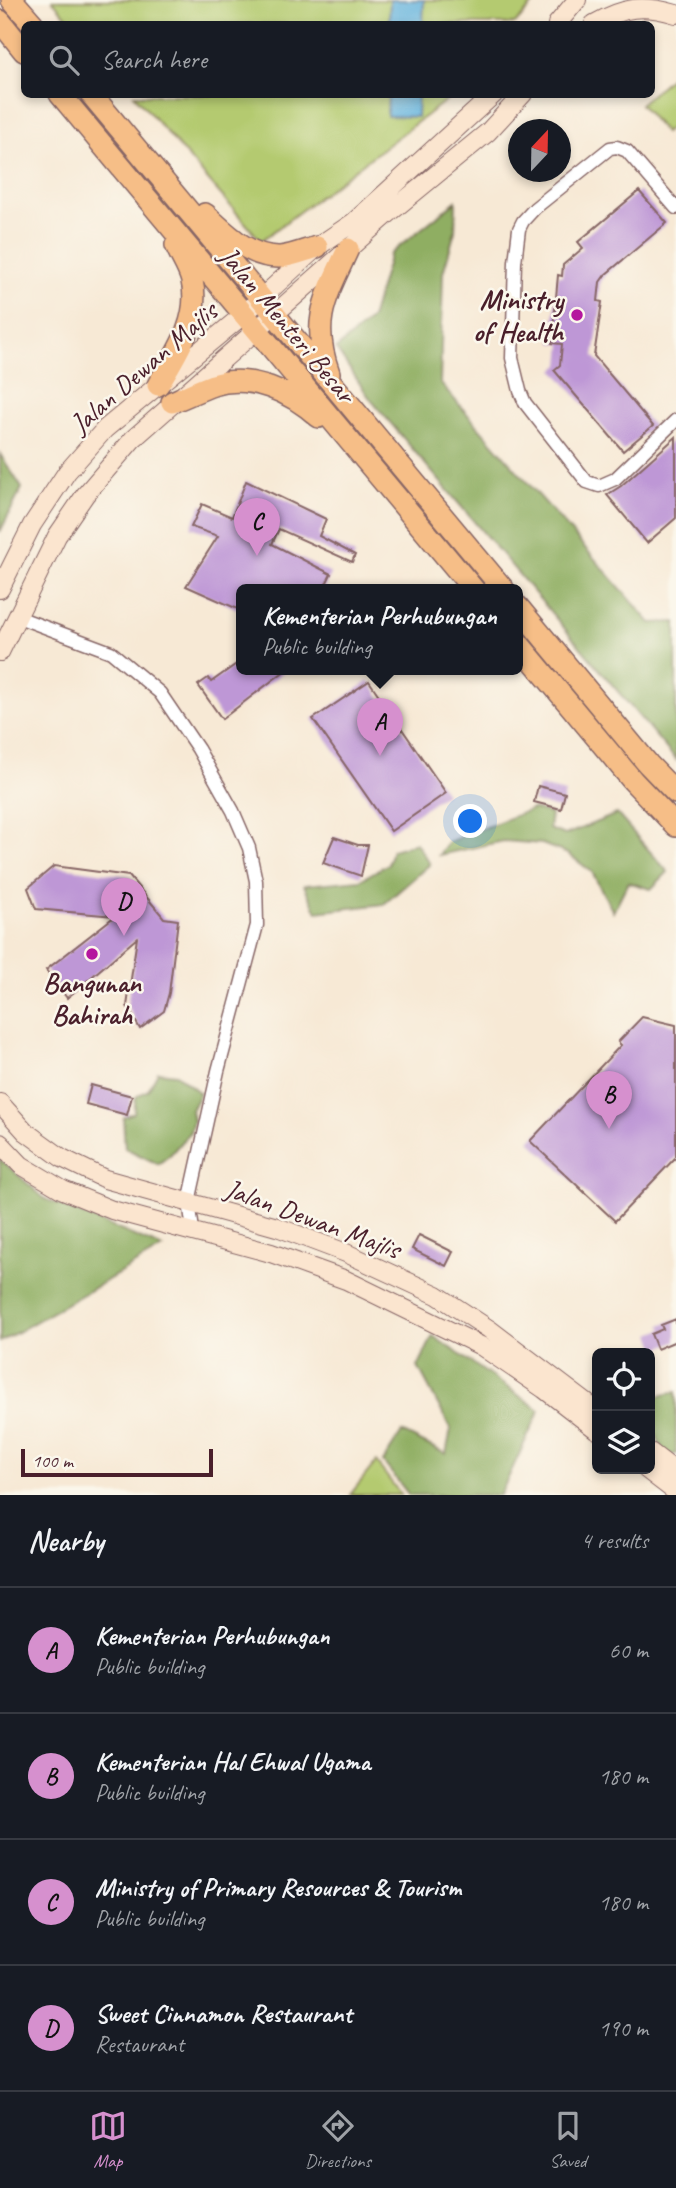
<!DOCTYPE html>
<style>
body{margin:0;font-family:Caveat,sans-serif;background:#20242c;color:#f1f3f6}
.controls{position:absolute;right:21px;bottom:21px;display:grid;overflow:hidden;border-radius:10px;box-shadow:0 4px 10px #0003}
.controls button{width:63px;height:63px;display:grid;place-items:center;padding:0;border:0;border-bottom:2px solid #363941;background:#171b24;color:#f1f3f6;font:35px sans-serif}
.compass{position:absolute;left:508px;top:119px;width:63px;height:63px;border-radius:50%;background:#171b24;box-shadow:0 4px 10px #0003;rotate:22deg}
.scale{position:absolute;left:21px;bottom:18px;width:192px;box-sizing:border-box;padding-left:7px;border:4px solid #4a1f2b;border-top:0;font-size:19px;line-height:24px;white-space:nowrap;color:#4a1f2b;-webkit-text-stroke:5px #fbf7ec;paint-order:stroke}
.you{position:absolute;left:471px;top:822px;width:24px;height:24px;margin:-18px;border:5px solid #fff;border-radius:50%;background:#1a73e8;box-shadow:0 0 0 10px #1a73e833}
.badge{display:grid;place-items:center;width:46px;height:46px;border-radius:50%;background:#d690ce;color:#111;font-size:23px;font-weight:700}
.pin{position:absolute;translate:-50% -58px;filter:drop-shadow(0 2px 4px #0008)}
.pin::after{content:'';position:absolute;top:37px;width:24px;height:21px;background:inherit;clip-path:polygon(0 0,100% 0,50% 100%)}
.popup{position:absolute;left:236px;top:584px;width:287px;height:91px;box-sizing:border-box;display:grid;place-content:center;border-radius:10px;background:#171b24;filter:drop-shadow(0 2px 5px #0005);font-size:23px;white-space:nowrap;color:#9ea1a6}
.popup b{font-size:26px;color:#f1f3f6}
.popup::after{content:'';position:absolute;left:50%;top:100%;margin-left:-14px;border:14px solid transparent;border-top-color:#171b24}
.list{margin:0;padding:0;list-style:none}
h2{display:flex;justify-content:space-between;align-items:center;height:91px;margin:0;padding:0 28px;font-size:30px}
h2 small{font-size:23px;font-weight:400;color:#9ea1a6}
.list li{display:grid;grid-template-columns:46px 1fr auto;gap:21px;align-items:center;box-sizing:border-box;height:126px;padding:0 28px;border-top:2px solid #363941}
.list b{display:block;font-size:26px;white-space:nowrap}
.list p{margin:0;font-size:23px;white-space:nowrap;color:#9ea1a6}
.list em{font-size:23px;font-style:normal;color:#9ea1a6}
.icon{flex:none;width:38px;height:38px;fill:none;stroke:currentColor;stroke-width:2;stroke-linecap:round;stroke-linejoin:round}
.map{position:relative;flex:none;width:676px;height:1495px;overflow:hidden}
.search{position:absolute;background:#171b24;box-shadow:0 4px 10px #0003;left:21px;right:21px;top:21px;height:77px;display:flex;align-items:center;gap:18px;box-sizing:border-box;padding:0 24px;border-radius:10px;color:#9ea1a6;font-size:26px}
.sheet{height:595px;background:#171b24}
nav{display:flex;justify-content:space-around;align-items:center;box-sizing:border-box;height:98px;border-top:2px solid #363941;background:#171b24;font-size:19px;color:#9ea1a6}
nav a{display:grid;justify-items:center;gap:4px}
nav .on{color:#d690ce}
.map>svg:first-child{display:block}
.green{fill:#b4ca6f;stroke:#7f744d;stroke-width:2}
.forest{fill:#8fae62;stroke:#6c6646;stroke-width:2}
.water{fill:#62b2dd;stroke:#566884;stroke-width:2}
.building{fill:#be97d6}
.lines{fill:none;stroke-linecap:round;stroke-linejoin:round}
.street-casing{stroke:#876666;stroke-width:15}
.secondary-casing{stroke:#876666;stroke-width:20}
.primary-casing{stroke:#876666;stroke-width:24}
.street{stroke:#fff;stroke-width:12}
.secondary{stroke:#fbe5cf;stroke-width:18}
.primary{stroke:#f6be87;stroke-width:21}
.poi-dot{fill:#b5179e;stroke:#fbf7ec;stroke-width:2.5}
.labels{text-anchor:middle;stroke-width:5;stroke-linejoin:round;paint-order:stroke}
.poi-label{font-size:28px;font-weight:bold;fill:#4a1f2b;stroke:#fbf7ec;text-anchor:end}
.street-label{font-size:28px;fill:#4a1f2b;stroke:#fbf7ec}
</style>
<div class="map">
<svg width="676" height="1495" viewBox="0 0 676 1495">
<rect width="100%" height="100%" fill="#fbf7ec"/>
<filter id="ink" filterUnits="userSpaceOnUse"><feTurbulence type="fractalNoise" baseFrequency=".0143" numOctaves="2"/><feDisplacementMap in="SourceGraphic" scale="14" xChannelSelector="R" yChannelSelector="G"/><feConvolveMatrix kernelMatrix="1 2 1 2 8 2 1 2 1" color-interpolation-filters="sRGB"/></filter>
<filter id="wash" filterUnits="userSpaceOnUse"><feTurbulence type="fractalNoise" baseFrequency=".00686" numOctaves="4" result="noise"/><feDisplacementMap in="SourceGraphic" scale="28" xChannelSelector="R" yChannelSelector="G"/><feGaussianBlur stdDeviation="1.57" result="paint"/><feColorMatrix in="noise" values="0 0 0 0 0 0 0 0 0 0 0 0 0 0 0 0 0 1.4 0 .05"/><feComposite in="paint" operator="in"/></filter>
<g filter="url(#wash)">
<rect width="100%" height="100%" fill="#f7e9d5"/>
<path class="green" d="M52,0H537L515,24H73Z
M676,73V124L665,133L640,104Z
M134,95H453L261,241Z
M376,1462L401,1495H350Z"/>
<path class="forest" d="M456,201L455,231L443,273L440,383L651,623L676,622V760L371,400L336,349L371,319L390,254Z
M0,454L22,488L0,532Z
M532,809L551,814L549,829L565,835L617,814L668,872L651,889L628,882L613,912L592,872L568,854L542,844L504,841L439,855L448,842Z
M416,843L430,864L384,904L317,912L304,885L360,880L388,864L392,850Z
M158,1072L176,1074L200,1093L191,1110L193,1121L190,1132L170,1155L158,1164L125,1148L123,1117L134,1113L136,1097L148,1090Z
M0,1159L45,1199L163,1248L0,1342Z
M433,1336L540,1410L500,1495H409L383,1462L402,1432L446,1454L451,1429L418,1367Z
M676,1392V1454L665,1456L657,1437L650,1431V1398Z"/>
<path class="water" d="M390,0H424L423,24H389Z
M388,95H418L417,117L387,116Z"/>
<g id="blocks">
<path class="building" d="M639,191L667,223L605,275L600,282L598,301L602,302L594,356L653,426L623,451L554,370L560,365L562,344L552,343L558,275L562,276L563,265L583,248L578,242Z
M676,437V518L647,543L607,495L621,486Z
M246,481L326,519L319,536L355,555L352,562L279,529L272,544L331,574L323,590H242V611L186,586L218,536L191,527L202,504L232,517Z
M242,660V670H286L222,719L198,685L208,678L211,682Z
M369,681L446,793L391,831L313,719Z
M538,786L565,793L561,809L534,802Z
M334,837L358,845H368L361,876L323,863Z
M54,866L129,876L164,918L178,920L169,993L164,1011L140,1029L127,1006L137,938L67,998L46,970L115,916L36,909L28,888Z
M642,1017L676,1025V1157L615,1221L530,1141L621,1045L618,1042Z
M91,1085L132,1096L127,1115L86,1104Z
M419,1235L453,1252L446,1266L412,1249Z
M676,1319V1341L657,1349L651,1334L663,1329L661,1325Z"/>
</g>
</g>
<g filter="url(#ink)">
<use href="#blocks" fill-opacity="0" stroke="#876666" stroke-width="2"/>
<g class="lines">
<g class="street-casing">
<path id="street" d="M676,208L627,151L617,147L610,148L535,208L523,221L519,229L515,262L512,358L520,391L525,403L587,482L599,486L615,479L676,420
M18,617L111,652L160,693L198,749L233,811L249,848L256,881L257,925L218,1071L189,1202L193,1230"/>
</g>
<g class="secondary-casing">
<path id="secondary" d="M557,24L577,0
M594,24C624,7 642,4 676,14
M0,589L32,525L67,472L105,429L243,315L317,247L354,222L494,94
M0,652L57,536L85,495L133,439L388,214L488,132L523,94
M0,1103L26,1132L62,1158L105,1179L277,1227L346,1253L437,1295L489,1329L597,1411
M0,1143L21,1165L63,1190L112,1210L271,1253L346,1280L481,1346L544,1389L597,1430
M650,1452L676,1472
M646,1469L676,1492"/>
</g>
<g class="primary-casing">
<path id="primary" d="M12,0L33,24
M0,21L24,51
M60,94L474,590
M91,94L504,590
M205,214C226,233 249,258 280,257C292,256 306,250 317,247
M329,373C310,321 326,297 348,249
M158,385C176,354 201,319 192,281C189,268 180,256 176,245
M172,402C185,397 199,390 213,385C251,373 291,392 319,417
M518,607L648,764L676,793
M518,643L633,781L676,826"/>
</g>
<use href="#street" class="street"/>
<use href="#secondary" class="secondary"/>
<use href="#primary" class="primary"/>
</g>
</g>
<g class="poi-dot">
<circle cx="577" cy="315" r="7"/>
<circle cx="92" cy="954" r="7"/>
</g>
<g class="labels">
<g class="poi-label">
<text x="563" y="309">Ministry<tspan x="563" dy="32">of Health</tspan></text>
<text x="92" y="992" text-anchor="middle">Bangunan<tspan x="92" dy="32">Bahirah</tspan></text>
</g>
<g class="street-label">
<text transform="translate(288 324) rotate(50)" y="10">Jalan Menteri Besar</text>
<text transform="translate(143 367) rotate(-41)" y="10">Jalan Dewan Majlis</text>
<text transform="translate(313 1218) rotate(20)" y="10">Jalan Dewan Majlis</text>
</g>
</g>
</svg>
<div class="controls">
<button><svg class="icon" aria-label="locate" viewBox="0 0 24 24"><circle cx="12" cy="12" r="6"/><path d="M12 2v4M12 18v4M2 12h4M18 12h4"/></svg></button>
<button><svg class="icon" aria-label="layers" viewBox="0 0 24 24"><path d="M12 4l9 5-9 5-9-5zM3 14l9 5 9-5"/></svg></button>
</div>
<svg class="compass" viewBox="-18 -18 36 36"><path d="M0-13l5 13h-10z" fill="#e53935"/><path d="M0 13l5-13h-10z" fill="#9ea1a6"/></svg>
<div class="scale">100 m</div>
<div class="you"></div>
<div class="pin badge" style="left:380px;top:756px">A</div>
<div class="popup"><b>Kementerian Perhubungan</b>Public building</div>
<div class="pin badge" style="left:609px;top:1129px">B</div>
<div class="pin badge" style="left:257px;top:556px">C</div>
<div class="pin badge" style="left:124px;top:936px">D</div>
<div class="search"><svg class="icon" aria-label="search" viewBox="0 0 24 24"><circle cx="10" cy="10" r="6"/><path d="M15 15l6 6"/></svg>Search here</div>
</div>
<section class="sheet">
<h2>Nearby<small>4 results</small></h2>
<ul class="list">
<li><span class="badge">A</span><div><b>Kementerian Perhubungan</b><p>Public building</p></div><em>60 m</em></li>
<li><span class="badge">B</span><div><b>Kementerian Hal Ehwal Ugama</b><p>Public building</p></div><em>180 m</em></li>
<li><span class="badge">C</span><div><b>Ministry of Primary Resources &amp; Tourism</b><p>Public building</p></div><em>180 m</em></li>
<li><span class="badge">D</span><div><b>Sweet Cinnamon Restaurant</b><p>Restaurant</p></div><em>190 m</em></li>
</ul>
</section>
<nav>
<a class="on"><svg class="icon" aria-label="map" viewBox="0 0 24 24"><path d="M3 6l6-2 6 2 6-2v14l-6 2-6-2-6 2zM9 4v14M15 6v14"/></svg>Map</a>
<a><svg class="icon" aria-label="directions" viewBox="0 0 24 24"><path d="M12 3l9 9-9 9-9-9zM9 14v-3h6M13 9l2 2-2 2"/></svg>Directions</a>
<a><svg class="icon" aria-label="saved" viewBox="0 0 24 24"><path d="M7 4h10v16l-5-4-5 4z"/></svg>Saved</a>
</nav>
